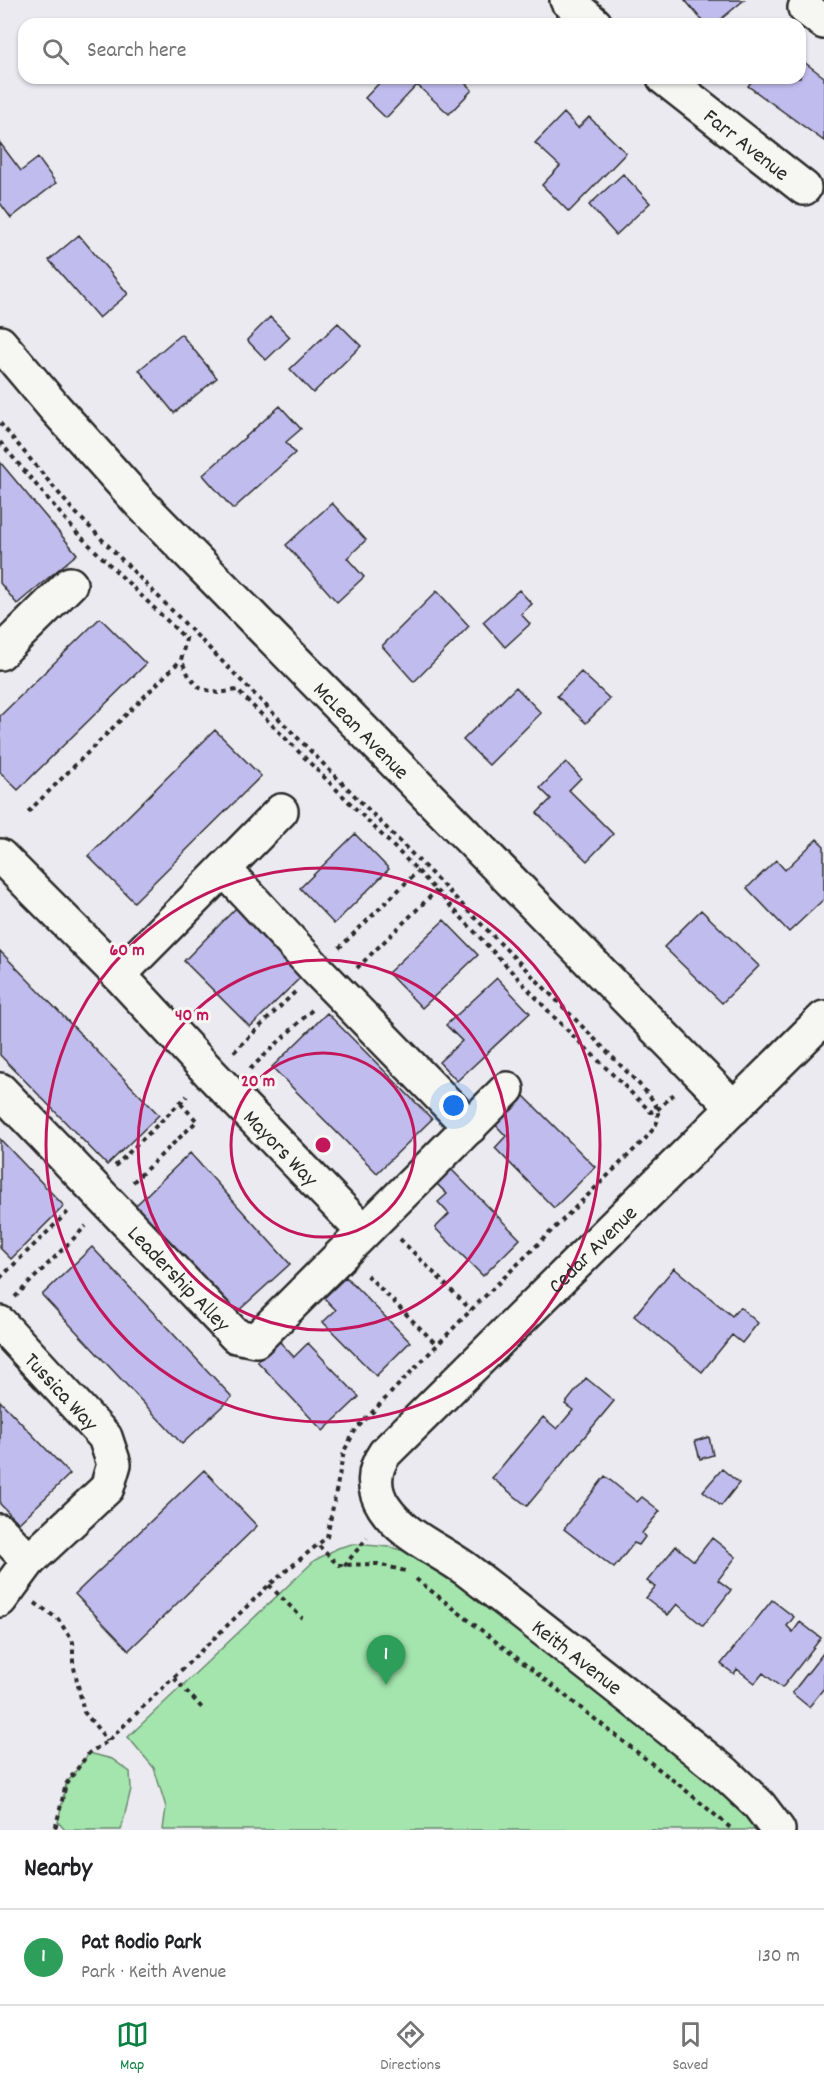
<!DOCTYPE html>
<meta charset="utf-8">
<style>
body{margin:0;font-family:Dekko,sans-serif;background:#f6f6f6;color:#202124}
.you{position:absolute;left:454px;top:1106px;width:21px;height:21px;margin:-15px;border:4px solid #fff;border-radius:50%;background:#1a73e8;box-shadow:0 0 0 9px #1a73e833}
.badge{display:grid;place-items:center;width:39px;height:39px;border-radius:50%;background:#0b8043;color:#fff;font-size:20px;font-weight:700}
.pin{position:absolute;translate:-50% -50px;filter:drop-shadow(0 2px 3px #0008)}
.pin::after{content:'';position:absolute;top:32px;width:21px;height:18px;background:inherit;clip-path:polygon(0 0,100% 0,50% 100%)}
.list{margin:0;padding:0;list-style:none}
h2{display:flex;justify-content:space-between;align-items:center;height:78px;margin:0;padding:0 24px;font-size:26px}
h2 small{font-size:20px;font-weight:400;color:#757577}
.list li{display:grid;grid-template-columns:39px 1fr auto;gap:18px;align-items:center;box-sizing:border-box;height:96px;padding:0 24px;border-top:2px solid #e0e0e0}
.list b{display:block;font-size:22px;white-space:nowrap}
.list p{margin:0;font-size:20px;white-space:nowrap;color:#757577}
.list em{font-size:20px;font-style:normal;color:#757577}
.icon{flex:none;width:33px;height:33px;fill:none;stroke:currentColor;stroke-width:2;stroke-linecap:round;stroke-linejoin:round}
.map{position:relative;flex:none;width:824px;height:1830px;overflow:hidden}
.search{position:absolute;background:#fff;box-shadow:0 2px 4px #0004;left:18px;right:18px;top:18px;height:66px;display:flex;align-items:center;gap:15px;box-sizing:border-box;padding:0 21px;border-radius:18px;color:#757577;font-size:22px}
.sheet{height:174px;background:#fff}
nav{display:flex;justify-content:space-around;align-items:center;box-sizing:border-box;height:84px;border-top:2px solid #e0e0e0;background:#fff;font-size:16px;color:#757577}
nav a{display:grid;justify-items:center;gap:3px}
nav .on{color:#0b8043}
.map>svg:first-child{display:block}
.green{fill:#a4e5ae;stroke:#68886c;stroke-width:1.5}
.building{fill:#c1bcee;stroke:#2b2b2b;stroke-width:1.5}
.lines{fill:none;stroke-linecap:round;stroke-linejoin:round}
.minor-casing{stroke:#2b2b2b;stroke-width:38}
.path{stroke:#2b2b2b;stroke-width:4;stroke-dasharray:4.5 4.5;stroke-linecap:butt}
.minor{stroke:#f6f6f2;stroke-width:33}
.ring{fill:none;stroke:#c2185b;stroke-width:3}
.labels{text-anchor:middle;stroke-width:6;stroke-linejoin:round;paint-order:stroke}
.street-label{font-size:22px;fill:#2b2b2b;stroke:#f6f6f2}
.centre{fill:#c2185b;stroke:#f6f6f2;stroke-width:3}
.ring-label{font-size:18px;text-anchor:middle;font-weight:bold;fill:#c2185b;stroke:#f6f6f2;stroke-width:6;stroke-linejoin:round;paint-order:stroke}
</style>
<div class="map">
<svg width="824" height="1830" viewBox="0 0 824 1830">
<rect width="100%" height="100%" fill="#ebeaf1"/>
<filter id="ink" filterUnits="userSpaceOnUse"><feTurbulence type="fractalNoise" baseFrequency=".0167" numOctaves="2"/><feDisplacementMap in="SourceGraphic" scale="12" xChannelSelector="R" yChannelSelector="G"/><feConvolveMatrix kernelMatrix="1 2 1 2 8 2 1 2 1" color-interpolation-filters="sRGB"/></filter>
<g filter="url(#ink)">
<path class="green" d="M352,1544L390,1547L426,1557L527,1634L720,1790L748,1817L756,1830H163L166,1807L154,1768L128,1737L315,1560L338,1548Z
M89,1753L112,1759L130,1772L131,1789L121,1830H65L58,1822L66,1784Z"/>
<path class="building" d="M685,0H744L715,24H705Z
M800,59L824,77V141L748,86L754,78H800Z
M384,78H460L472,90L449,114L417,85L386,118L365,98Z
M564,113L578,128L589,117L626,153L569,212L542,185L560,166L535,143Z
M0,143L21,171L38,158L56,183L11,218L0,203Z
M623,174L650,203L616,235L589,205Z
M79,235L128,294L99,318L49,260Z
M270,317L290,337L266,360L247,340Z
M338,323L361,346L313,393L290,369Z
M181,334L217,378L174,413L139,370Z
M280,406L301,429L286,442L295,453L233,509L203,475Z
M0,462L77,554L17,604L0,583Z
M332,503L366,540L347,558L364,577L337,602L286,545Z
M519,590L532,604L521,614L530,624L505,647L483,622Z
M437,591L469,626L414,682L382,646Z
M100,618L146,664L18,790L0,772V716Z
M581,672L610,699L586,723L557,696Z
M516,687L541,713L489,765L463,740Z
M215,730L261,776L134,902L88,856Z
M566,762L581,778L569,790L613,834L587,861L537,813L551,799L540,788Z
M355,834L389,869L334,924L300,888Z
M817,839L824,846V899L789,932L747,888L776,860L785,870Z
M237,907L304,974L250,1027L184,961Z
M701,910L759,966L722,1003L664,947Z
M444,920L478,955L422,1008L388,973Z
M0,951L159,1115L107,1165L0,1055Z
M497,978L530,1013L457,1081L439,1062L462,1041L446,1025Z
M327,1013L432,1119L377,1173L272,1067Z
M519,1091L595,1167L554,1208L495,1148L506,1136L491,1120Z
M0,1139L64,1206L11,1259L0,1248Z
M190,1153L290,1264L236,1313L134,1207Z
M450,1168L520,1239L483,1276L435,1228L449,1214L438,1202L447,1194L435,1182Z
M92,1247L232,1397L182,1444L42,1295Z
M674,1268L732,1316L740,1307L758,1323L742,1343L732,1335L702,1372L634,1316Z
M346,1277L410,1342L376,1376L323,1322L336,1310L324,1298Z
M278,1340L294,1357L308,1343L359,1397L323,1431L257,1361Z
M586,1378L614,1401L527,1506L492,1478L543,1417L557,1429L573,1410L565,1404Z
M0,1401L70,1474L19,1523L0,1504Z
M709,1437L713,1455L700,1459L695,1441Z
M722,1469L739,1483L721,1506L703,1491Z
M204,1470L257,1526L129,1650L75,1594Z
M605,1476L637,1502L642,1497L660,1511L642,1533L645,1537L639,1545L634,1543L614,1568L564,1529Z
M712,1538L736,1557L718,1580L731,1590L703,1626L677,1604L668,1615L646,1598L655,1587L647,1581L676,1546L694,1561Z
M772,1600L794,1617L787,1626L793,1632L800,1622L821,1638L782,1688L763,1673L755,1683L737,1669L734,1674L721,1664Z
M824,1652V1688L809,1707L792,1693Z"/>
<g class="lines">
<g class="minor-casing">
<g id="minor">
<path d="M567,0L595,24"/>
<path d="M805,8L824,22"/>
<path id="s1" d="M664,78L804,188"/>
<path id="s2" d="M0,343L54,407L141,504L734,1108"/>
<path d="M0,653L70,584"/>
<path id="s3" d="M0,856L119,975L211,1074L363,1231"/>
<path d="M224,869L281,811"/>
<path d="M119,975L224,869L317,970L470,1127"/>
<path id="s4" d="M0,1090L236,1336L256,1340L507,1089"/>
<path id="s5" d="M0,1323L105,1437L114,1464L107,1488L29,1561L0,1600"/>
<path d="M0,1531L29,1561"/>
<path id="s6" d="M778,1830L759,1805L725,1773C640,1705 554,1637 467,1570C440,1550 403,1536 384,1507C372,1489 373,1470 385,1453L824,1018"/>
</g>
</g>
<path class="path" d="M0,423L72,509L639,1084C648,1095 662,1106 657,1122C655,1128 649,1134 646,1138L471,1310L356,1429L344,1451L327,1537L269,1585L108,1741L89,1753L66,1784L55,1830
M0,442L76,532L186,639L181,660L189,676L200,688L218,693L237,690L418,871L554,1017L651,1112L657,1110L675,1093
M28,812L181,660
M339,948L418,871
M357,968L436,891
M234,1052L295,992
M250,1069L312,1010
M115,1166L187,1096
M133,1182L197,1121L180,1103
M400,1239L471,1310
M367,1275L437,1345
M0,1278L71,1209
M15,1297L86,1226
M319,1546L338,1565L378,1564L405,1571
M344,1566L367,1538
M416,1579L683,1788L733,1830
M269,1585L302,1618
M35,1603L58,1619L73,1642V1663L84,1712L108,1741
M174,1678L204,1710"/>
<use href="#minor" class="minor"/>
</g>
</g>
<g class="ring">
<circle cx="323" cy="1145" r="92"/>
<circle cx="323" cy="1145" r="185"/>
<circle cx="323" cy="1145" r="277"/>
</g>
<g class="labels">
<g class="street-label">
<text dy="8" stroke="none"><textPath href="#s1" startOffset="106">Farr Avenue</textPath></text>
<text dy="8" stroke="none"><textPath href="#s2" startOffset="530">McLean Avenue</textPath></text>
<text dy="8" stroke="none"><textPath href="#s3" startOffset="405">Mayors Way</textPath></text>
<text dy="8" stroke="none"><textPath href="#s6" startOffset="860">Cedar Avenue</textPath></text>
<text dy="8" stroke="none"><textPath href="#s4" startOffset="260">Leadership Alley</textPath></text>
<text dy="8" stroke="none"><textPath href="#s5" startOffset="92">Tussica Way</textPath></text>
<text transform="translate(578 1656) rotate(38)" y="8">Keith Avenue</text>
</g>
</g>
<circle cx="323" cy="1145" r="9" class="centre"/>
<g class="ring-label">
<text x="127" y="955">60 m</text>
<text x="192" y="1020">40 m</text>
<text x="258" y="1086">20 m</text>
</g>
</svg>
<div class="you"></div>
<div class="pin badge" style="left:386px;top:1685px;background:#2e9e5b">1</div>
<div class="search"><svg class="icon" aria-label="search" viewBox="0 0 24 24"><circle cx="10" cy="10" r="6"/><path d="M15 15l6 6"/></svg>Search here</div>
</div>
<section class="sheet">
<h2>Nearby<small></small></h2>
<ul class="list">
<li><span class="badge" style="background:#2e9e5b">1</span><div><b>Pat Rodio Park</b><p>Park · Keith Avenue</p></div><em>130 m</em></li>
</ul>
</section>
<nav>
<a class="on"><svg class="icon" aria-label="map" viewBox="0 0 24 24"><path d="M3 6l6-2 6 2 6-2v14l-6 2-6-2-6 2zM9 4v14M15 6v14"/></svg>Map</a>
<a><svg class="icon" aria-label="directions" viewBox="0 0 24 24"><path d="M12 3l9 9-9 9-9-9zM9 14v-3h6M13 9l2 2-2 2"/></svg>Directions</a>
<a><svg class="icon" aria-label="saved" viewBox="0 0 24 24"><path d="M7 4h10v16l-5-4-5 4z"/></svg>Saved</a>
</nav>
